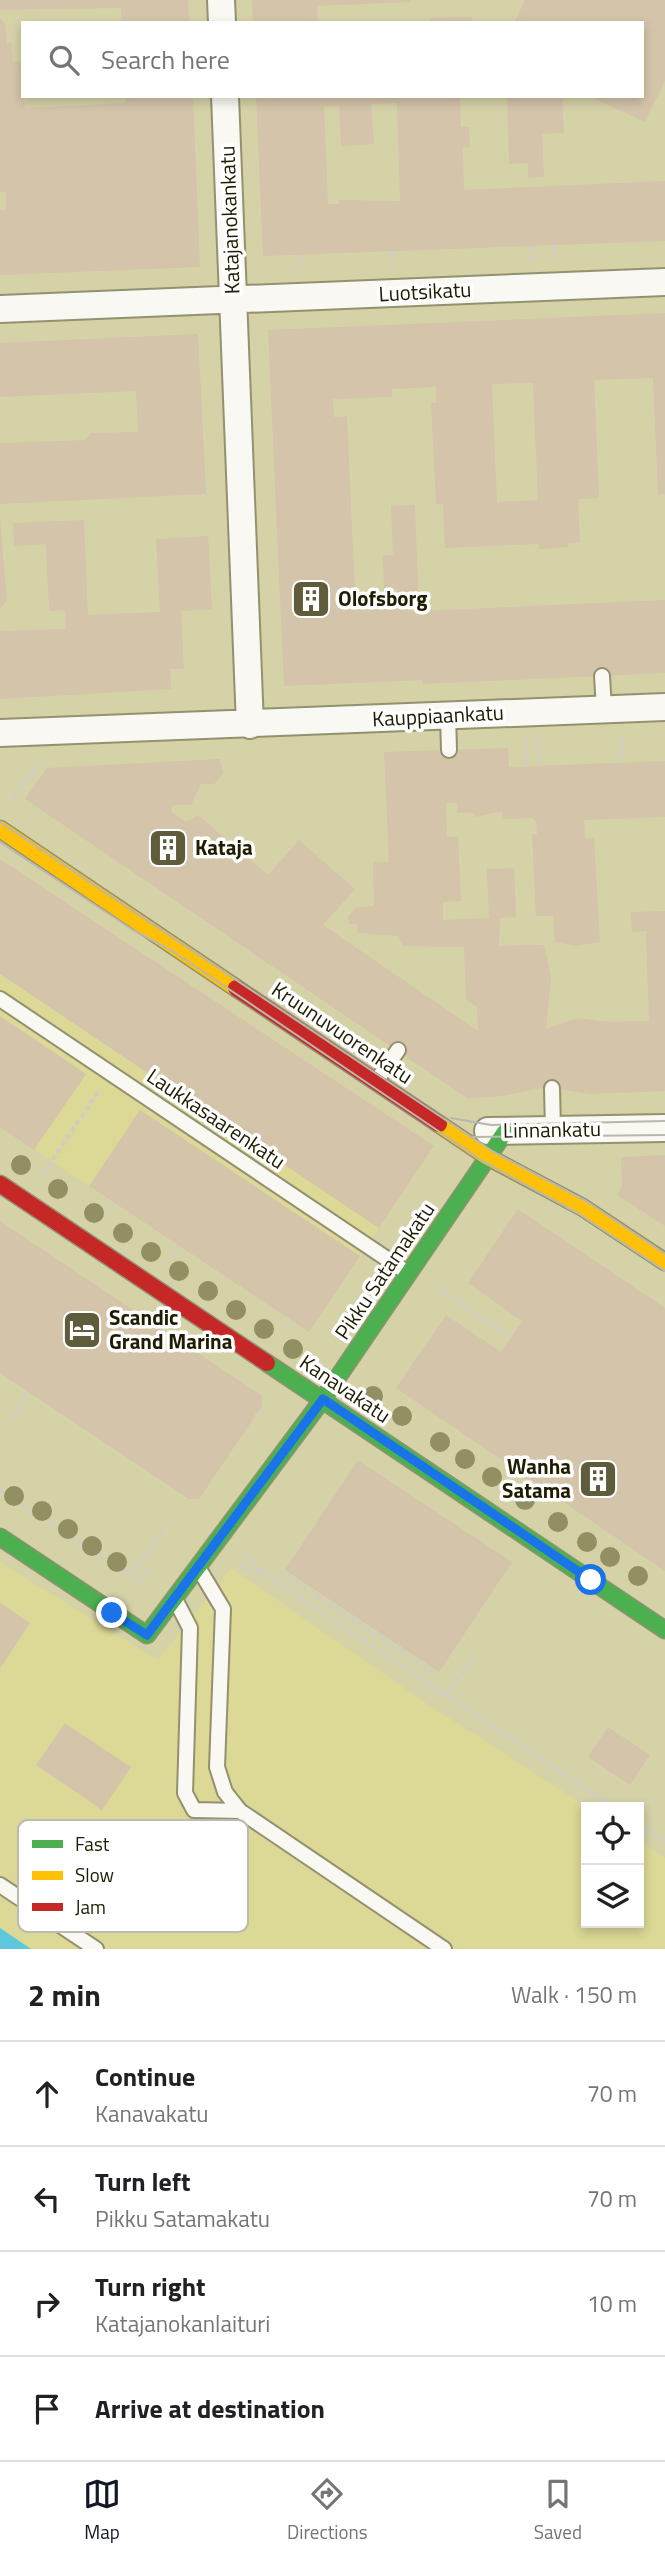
<!DOCTYPE html>
<meta charset="utf-8">
<style>
body{margin:0;font-family:"Titillium Web",sans-serif;background:#f2f2f2;color:#202124}
.controls{position:absolute;right:21px;bottom:21px;display:grid;overflow:hidden;border-radius:0px;box-shadow:0 4px 10px #0003}
.controls button{width:63px;height:63px;display:grid;place-items:center;padding:0;border:0;border-bottom:2px solid #e0e0e0;background:#fff;color:#202124;font:35px sans-serif}
.stop{position:absolute;width:21px;height:21px;margin:-16px;border:5px solid #1a73e8;border-radius:50%;background:#fff}
.stop.end{background:#1a73e8;border-color:#fff;box-shadow:0 2px 7px #0008}
.list{margin:0;padding:0;list-style:none}
h2{display:flex;justify-content:space-between;align-items:center;height:91px;margin:0;padding:0 28px;font-size:30px}
h2 small{font-size:23px;font-weight:400;color:#757577}
.list li{display:grid;grid-template-columns:46px 1fr auto;gap:21px;align-items:center;box-sizing:border-box;height:105px;padding:0 28px;border-top:2px solid #e0e0e0}
.list b{display:block;font-size:26px;white-space:nowrap}
.list p{margin:0;font-size:23px;white-space:nowrap;color:#757577}
.list em{font-size:23px;font-style:normal;color:#757577}
.icon{flex:none;width:38px;height:38px;fill:none;stroke:currentColor;stroke-width:2;stroke-linecap:round;stroke-linejoin:round}
.map{position:relative;flex:none;width:665px;height:1949px;overflow:hidden}
.search{position:absolute;background:#fff;box-shadow:0 4px 10px #0003;left:21px;right:21px;top:21px;height:77px;display:flex;align-items:center;gap:18px;box-sizing:border-box;padding:0 24px;border-radius:0px;color:#757577;font-size:26px}
.sheet{height:511px;background:#fff}
nav{display:flex;justify-content:space-around;align-items:center;box-sizing:border-box;height:98px;border-top:2px solid #e0e0e0;background:#fff;font-size:19px;color:#757577}
nav a{display:grid;justify-items:center;gap:4px}
nav .on{color:#111827}
.map>svg:first-child{display:block}
.built{fill:#dcd895}
.water{fill:#5dc7dc}
.building{fill:#d4c4aa;fill-rule:evenodd}
.lines{fill:none;stroke-linecap:round;stroke-linejoin:round}
.lane-casing{stroke:#93916f;stroke-width:18}
.street-casing{stroke:#93916f;stroke-width:30}
.fast-casing{stroke:#93916f;stroke-width:19}
.slow-casing{stroke:#93916f;stroke-width:19}
.jam-casing{stroke:#93916f;stroke-width:19}
.path{stroke:#cfcec1;stroke-width:4.5;stroke-dasharray:5 3.5;stroke-linecap:butt}
.lane{stroke:#f9f8f2;stroke-width:14}
.street{stroke:#f9f8f2;stroke-width:26}
.fast{stroke:#4caf50;stroke-width:16}
.slow{stroke:#ffc107;stroke-width:16}
.jam{stroke:#c62828;stroke-width:16}
.tram{stroke:#b9b8ad;stroke-width:2}
.tree{fill:#928f62}
.route{stroke:#1a73e8;stroke-width:9}
.labels{text-anchor:middle;stroke-width:7;stroke-linejoin:round;paint-order:stroke}
.street-label{font-size:21px;fill:#1f1c00;stroke:#fff}
.poi-label{font-size:21px;font-weight:bold;fill:#1f1c00;stroke:#fff;text-anchor:start}
.key{fill:#fff;stroke:#bcbbb2;stroke-width:2}
.key-label{font-size:19px;fill:#1f1c00}
</style>
<div class="map">
<svg width="665" height="1949" viewBox="0 0 665 1949">
<rect width="100%" height="100%" fill="#d5d2a8"/>
<path class="built" d="M0,859L434,1146L309,1332L0,1127Z
M0,1562L158,1660L231,1568L426,1703L587,1807L586,1923H639V1841L665,1858V1949H31L0,1928Z"/>
<path class="water" d="M0,1928L31,1949H0Z"/>
<path class="building" d="M0,0H188L189,23H121V8L0,10Z
M252,0H411V2L317,6L318,23H253Z
M525,0H665V81L645,122L589,96H642V23H514Z
M472,17V23H431L430,18Z
M0,18L5,23L7,43H11L13,61H20L25,108L125,103V96H193L200,267L0,275V210H6V192H0Z
M256,96H460L461,127H469L470,147L463,148L464,190L665,181V241L263,256ZM397,103L400,201L339,200V204H328L324,106H339L341,146L374,144L371,104Z
M507,96H562L564,133L542,134L544,177L528,178V163L509,164Z
M665,313V494L658,495L653,378L594,380L599,498L578,499L580,542L568,543V547L539,549L538,544L445,548L443,504H436L431,403H436V387L392,389V397L333,399L334,417L347,416L351,508L355,591H342L343,610L398,608V589H384L383,555H393L391,506L415,505L419,611L665,600V673L423,684L422,680L284,686L268,330ZM533,383L538,500L497,502L492,384Z
M198,334L206,494L0,504V443L85,440L91,433L138,432L136,391L0,397V343Z
M0,520L7,601L0,608Z
M84,520L88,615L160,612L156,539L208,536L212,609L181,611L184,669H170L171,689L0,699V631L66,629L65,610L49,611L46,544L14,546L13,523Z
M508,748L509,767L665,761V817L584,820L585,838H594L600,942L576,946L555,942L553,916H536L532,834H537L536,821L533,818L503,819L502,811L476,817L472,812L457,813V803H446L447,837L458,836L461,901L443,902V920L489,918L487,869L514,868L516,917L500,918L499,946L544,945L551,978L546,1029L577,1018L608,1022L649,1021L646,931L632,932L631,912L665,911V1091L590,1094L546,1087L503,1096L467,1098L25,799L47,768L220,759L223,773L220,778L214,784H201L191,805H173L171,812L186,822L198,815L268,875L299,840L355,889L323,925L478,1031L477,1007L466,1000L464,947L403,946L398,936L358,933L357,924H349L348,917L356,907L374,906L373,862H389L384,752Z
M0,859L434,1146L379,1228L0,974Z
M0,1016L86,1074L34,1150L0,1127Z
M140,1110L360,1256L309,1332L89,1186Z
M665,1155V1226L617,1195L622,1186L621,1157Z
M518,1209L665,1308V1571L396,1388L446,1315L501,1352L511,1337L522,1321L468,1283Z
M0,1221L261,1395L262,1406L199,1499H189L0,1373Z
M358,1460L512,1562L439,1672L285,1570Z
M0,1603L30,1623L0,1669Z
M65,1723L131,1767L102,1810L36,1765Z
M608,1727L650,1755L630,1785L588,1757Z"/>
<g class="lines">
<g class="lane-casing">
<path id="lane" d="M602,676L604,709
M448,716L449,750
M0,999L408,1273
M377,1080L398,1050
M552,1088L553,1131
M199,1569L223,1609L217,1767L225,1792L240,1811L444,1949
M176,1601L190,1628L185,1793L194,1810L240,1811
M0,1885L96,1949"/>
</g>
<g class="street-casing">
<path id="street" d="M221,0L222,23
M225,96L250,725
M0,309L665,282
M0,733L665,707
M488,1131L665,1128"/>
</g>
<g class="fast-casing">
<path id="fast" d="M267,1363L665,1630
M0,1537L147,1635L323,1399L505,1132"/>
</g>
<g class="slow-casing">
<path id="slow" d="M0,829L236,988
M439,1124L488,1157L582,1207L665,1262"/>
</g>
<g class="jam-casing">
<path id="jam" d="M236,988L439,1124
M0,1184L267,1363"/>
</g>
<path class="path" d="M555,245V262
M532,246L533,263
M392,251L393,268
M299,255L300,267
M206,494L212,498
M621,736L622,763
M525,740L527,767
M537,740L539,766
M14,799L40,761
M43,1174L100,1089
M107,1213L115,1203
M173,1256L180,1247
M439,1289L511,1337
M286,1330L292,1321
M256,1413L258,1415
M11,1420L27,1391
M0,1490L124,1572L132,1573L167,1524
M248,1555L265,1574L613,1807
M239,1566L264,1574
M280,1572L432,1672L434,1668
M133,1585L150,1571
M446,1696L474,1655
M639,1824L665,1842"/>
<use href="#lane" class="lane"/>
<use href="#street" class="street"/>
<use href="#fast" class="fast"/>
<use href="#slow" class="slow"/>
<use href="#jam" class="jam"/>
<path class="tram" d="M0,822L492,1151L586,1201L665,1254
M0,842L133,930L174,952L484,1162L579,1214L665,1271
M451,1118L491,1125L665,1121
M472,1137L665,1135"/>
</g>
<g class="tree">
<circle cx="21" cy="1165" r="10"/>
<circle cx="58" cy="1189" r="10"/>
<circle cx="94" cy="1213" r="10"/>
<circle cx="123" cy="1233" r="10"/>
<circle cx="151" cy="1252" r="10"/>
<circle cx="179" cy="1271" r="10"/>
<circle cx="208" cy="1291" r="10"/>
<circle cx="236" cy="1310" r="10"/>
<circle cx="264" cy="1329" r="10"/>
<circle cx="293" cy="1349" r="10"/>
<circle cx="373" cy="1396" r="10"/>
<circle cx="402" cy="1416" r="10"/>
<circle cx="440" cy="1442" r="10"/>
<circle cx="465" cy="1459" r="10"/>
<circle cx="492" cy="1477" r="10"/>
<circle cx="14" cy="1496" r="10"/>
<circle cx="525" cy="1500" r="10"/>
<circle cx="42" cy="1511" r="10"/>
<circle cx="558" cy="1522" r="10"/>
<circle cx="68" cy="1529" r="10"/>
<circle cx="587" cy="1542" r="10"/>
<circle cx="92" cy="1546" r="10"/>
<circle cx="610" cy="1557" r="10"/>
<circle cx="117" cy="1562" r="10"/>
<circle cx="638" cy="1576" r="10"/>
</g>
<g class="lines">
<path class="route" d="M112,1613L147,1635L323,1399L591,1580"/>
</g>
<defs>
<g id="building-square" transform="scale(2.0125)"><rect x="-9" y="-9" width="18" height="18" rx="4" fill="#5f5c3b" stroke="#fff"/><path d="M-4-6H4V6H1V3H-1V6H-4ZM-2.5-4.3h1.7v1.8h-1.7ZM.8-4.3h1.7v1.8H.8ZM-2.5-1h1.7V.8h-1.7ZM.8-1h1.7V.8H.8Z" fill="#fff"/></g>
<g id="hotel-square" transform="scale(2.0125)"><rect x="-9" y="-9" width="18" height="18" rx="4" fill="#5f5c3b" stroke="#fff"/><path d="M-6-4.5h1.5V1H6V5H4.5V3h-9V5H-6ZM-4 0a1.8 1.8 0 1 1 3.6 0ZM.5 0V-2.5h3Q6-2.5 6 0Z" fill="#fff"/></g>
</defs>
<g fill-rule="evenodd">
<use href="#building-square" x="311" y="599"/>
<use href="#building-square" x="168" y="848"/>
<use href="#hotel-square" x="82" y="1330"/>
<use href="#building-square" x="598" y="1479"/>
</g>
<g class="labels">
<g class="street-label">
<text transform="translate(230 220) rotate(-92)" y="7">Katajanokankatu</text>
<text transform="translate(425 292) rotate(-3)" y="7">Luotsikatu</text>
<text transform="translate(438 716) rotate(-3)" y="7">Kauppiaankatu</text>
<text transform="translate(342 1033) rotate(34)" y="7">Kruunuvuorenkatu</text>
<text transform="translate(216 1119) rotate(34)" y="7">Laukkasaarenkatu</text>
<text transform="translate(552 1130) rotate(-1)" y="7">Linnankatu</text>
<text transform="translate(385 1271) rotate(-56)" y="7">Pikku Satamakatu</text>
<text transform="translate(345 1389) rotate(34)" y="7">Kanavakatu</text>
</g>
<g class="poi-label">
<text x="338" y="606">Olofsborg</text>
<text x="195" y="855">Kataja</text>
<text x="109" y="1325">Scandic<tspan x="109" dy="24">Grand Marina</tspan></text>
<text x="571" y="1474" text-anchor="end">Wanha<tspan x="571" dy="24">Satama</tspan></text>
</g>
</g>
<rect x="18" y="1820" width="230" height="112" rx="10" class="key"/>
<rect x="32" y="1840" width="31" height="8" fill="#4caf50"/>
<rect x="32" y="1871" width="31" height="9" fill="#ffc107"/>
<rect x="32" y="1903" width="31" height="8" fill="#c62828"/>
<g class="key-label">
<text x="75" y="1851">Fast</text>
<text x="75" y="1882">Slow</text>
<text x="75" y="1914">Jam</text>
</g>
</svg>
<div class="controls">
<button><svg class="icon" aria-label="locate" viewBox="0 0 24 24"><circle cx="12" cy="12" r="6"/><path d="M12 2v4M12 18v4M2 12h4M18 12h4"/></svg></button>
<button><svg class="icon" aria-label="layers" viewBox="0 0 24 24"><path d="M12 4l9 5-9 5-9-5zM3 14l9 5 9-5"/></svg></button>
</div>
<div class="stop" style="left:591px;top:1580px"></div>
<div class="stop end" style="left:112px;top:1613px"></div>
<div class="search"><svg class="icon" aria-label="search" viewBox="0 0 24 24"><circle cx="10" cy="10" r="6"/><path d="M15 15l6 6"/></svg>Search here</div>
</div>
<section class="sheet">
<h2>2 min<small>Walk · 150 m</small></h2>
<ul class="list">
<li><svg class="icon" aria-label="ahead" viewBox="0 0 24 24"><path d="M12 20V5M6 11l6-6 6 6"/></svg><div><b>Continue</b><p>Kanavakatu</p></div><em>70 m</em></li>
<li><svg class="icon" aria-label="left" viewBox="0 0 24 24"><path d="M17 20v-9H6M10 6l-5 5 5 5"/></svg><div><b>Turn left</b><p>Pikku Satamakatu</p></div><em>70 m</em></li>
<li><svg class="icon" aria-label="right" viewBox="0 0 24 24"><path d="M7 20v-9h11M14 6l5 5-5 5"/></svg><div><b>Turn right</b><p>Katajanokanlaituri</p></div><em>10 m</em></li>
<li><svg class="icon" aria-label="arrive" viewBox="0 0 24 24"><path d="M6 21V4h12l-3 4 3 4H6"/></svg><div><b>Arrive at destination</b></div></li>
</ul>
</section>
<nav>
<a class="on"><svg class="icon" aria-label="map" viewBox="0 0 24 24"><path d="M3 6l6-2 6 2 6-2v14l-6 2-6-2-6 2zM9 4v14M15 6v14"/></svg>Map</a>
<a><svg class="icon" aria-label="directions" viewBox="0 0 24 24"><path d="M12 3l9 9-9 9-9-9zM9 14v-3h6M13 9l2 2-2 2"/></svg>Directions</a>
<a><svg class="icon" aria-label="saved" viewBox="0 0 24 24"><path d="M7 4h10v16l-5-4-5 4z"/></svg>Saved</a>
</nav>
